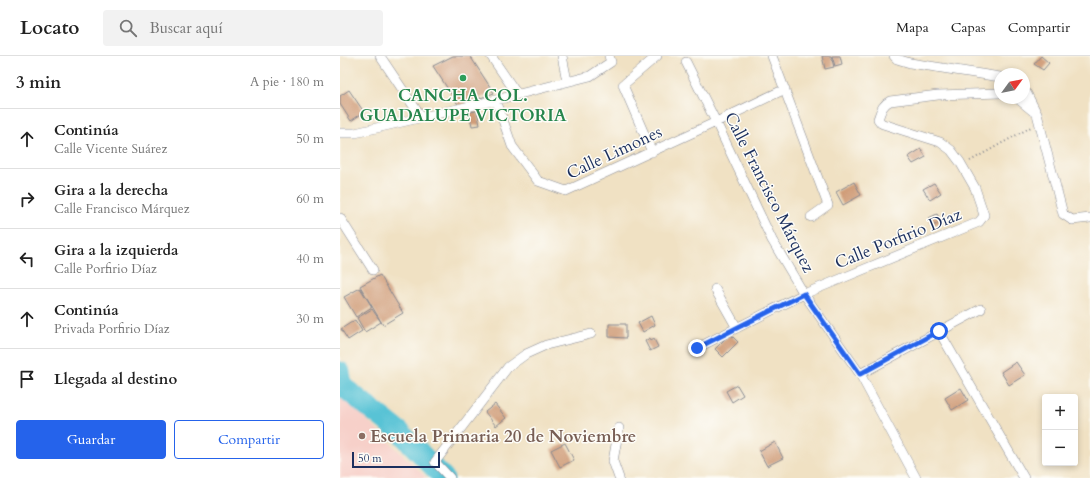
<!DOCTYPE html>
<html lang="es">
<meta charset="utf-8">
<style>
body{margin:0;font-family:Cardo,serif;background:#f2f2f2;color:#222}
.controls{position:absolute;right:12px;bottom:12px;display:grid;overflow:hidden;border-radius:4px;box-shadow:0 2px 6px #0003}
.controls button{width:36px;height:36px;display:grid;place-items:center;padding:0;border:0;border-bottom:1px solid #e0e0e0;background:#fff;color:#222;font:20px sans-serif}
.compass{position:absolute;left:654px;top:12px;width:36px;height:36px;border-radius:50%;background:#fff;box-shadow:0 2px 6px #0003;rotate:57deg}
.scale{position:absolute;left:12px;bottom:10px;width:88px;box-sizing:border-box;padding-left:4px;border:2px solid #1b2f5e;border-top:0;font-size:11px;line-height:14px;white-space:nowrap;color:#1b2f5e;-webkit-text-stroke:3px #fdfcf7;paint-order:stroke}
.stop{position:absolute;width:12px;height:12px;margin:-9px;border:3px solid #2563eb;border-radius:50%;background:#fff}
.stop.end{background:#2563eb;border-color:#fff;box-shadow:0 1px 4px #0008}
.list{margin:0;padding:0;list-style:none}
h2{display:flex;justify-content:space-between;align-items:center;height:52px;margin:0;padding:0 16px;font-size:17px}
h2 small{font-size:13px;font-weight:400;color:#767676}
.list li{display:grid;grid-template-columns:26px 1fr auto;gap:12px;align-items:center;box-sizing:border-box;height:60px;padding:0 16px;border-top:1px solid #e0e0e0}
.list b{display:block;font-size:15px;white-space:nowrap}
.list p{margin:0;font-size:13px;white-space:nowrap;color:#767676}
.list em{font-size:13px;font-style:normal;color:#767676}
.actions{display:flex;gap:8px;padding:12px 16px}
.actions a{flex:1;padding:9px 0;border:1px solid #2563eb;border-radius:4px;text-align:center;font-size:14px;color:#2563eb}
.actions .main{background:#2563eb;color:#fff}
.icon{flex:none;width:22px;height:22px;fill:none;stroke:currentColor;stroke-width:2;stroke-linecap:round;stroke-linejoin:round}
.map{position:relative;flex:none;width:750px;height:422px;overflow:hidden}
header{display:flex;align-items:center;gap:24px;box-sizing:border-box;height:56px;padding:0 20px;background:#fff;border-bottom:1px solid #e0e0e0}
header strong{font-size:19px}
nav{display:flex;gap:22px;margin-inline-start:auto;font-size:14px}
.search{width:280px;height:36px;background:#f2f2f2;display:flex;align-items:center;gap:10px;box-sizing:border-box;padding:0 14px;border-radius:4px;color:#767676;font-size:15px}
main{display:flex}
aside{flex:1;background:#fff}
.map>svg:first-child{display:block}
.built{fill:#f7d0c9}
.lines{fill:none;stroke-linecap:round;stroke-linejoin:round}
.river{stroke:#59c3d5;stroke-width:21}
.building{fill:#d09d79}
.minor-casing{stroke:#868890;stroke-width:10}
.path{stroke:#868890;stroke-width:2;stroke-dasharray:1 3;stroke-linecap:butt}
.minor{stroke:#fff;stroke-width:9}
.route{stroke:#2563eb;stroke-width:5}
.leisure-dot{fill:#2e9e5b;stroke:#fdfcf7;stroke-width:1.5}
.education-dot{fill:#8d6e63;stroke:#fdfcf7;stroke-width:1.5}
.labels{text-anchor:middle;stroke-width:3;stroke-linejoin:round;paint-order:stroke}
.leisure-label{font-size:17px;font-weight:bold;fill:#27864d;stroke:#fdfcf7}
.street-label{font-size:17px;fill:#1b2f5e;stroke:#fdfcf7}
.education-label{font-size:17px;font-weight:bold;fill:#785e54;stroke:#fdfcf7;text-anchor:start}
</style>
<header>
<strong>Locato</strong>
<div class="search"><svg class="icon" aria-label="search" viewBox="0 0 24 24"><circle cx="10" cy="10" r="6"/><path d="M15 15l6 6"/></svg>Buscar aquí</div>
<nav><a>Mapa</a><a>Capas</a><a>Compartir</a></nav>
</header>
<main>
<aside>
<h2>3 min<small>A pie · 180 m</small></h2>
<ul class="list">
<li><svg class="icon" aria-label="ahead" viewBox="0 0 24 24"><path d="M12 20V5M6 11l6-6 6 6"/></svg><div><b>Continúa</b><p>Calle Vicente Suárez</p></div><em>50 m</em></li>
<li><svg class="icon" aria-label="right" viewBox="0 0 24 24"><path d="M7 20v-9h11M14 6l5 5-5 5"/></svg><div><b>Gira a la derecha</b><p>Calle Francisco Márquez</p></div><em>60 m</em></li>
<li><svg class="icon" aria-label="left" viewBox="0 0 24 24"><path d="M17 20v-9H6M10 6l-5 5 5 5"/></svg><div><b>Gira a la izquierda</b><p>Calle Porfirio Díaz</p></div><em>40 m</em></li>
<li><svg class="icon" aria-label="ahead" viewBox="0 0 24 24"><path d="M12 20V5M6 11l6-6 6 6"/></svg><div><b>Continúa</b><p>Privada Porfirio Díaz</p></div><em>30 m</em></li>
<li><svg class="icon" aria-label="arrive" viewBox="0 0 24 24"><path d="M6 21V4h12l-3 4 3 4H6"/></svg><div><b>Llegada al destino</b></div></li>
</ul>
<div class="actions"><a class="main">Guardar</a><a>Compartir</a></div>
</aside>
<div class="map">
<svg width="750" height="422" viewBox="0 0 750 422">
<rect width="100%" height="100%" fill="#fdfcf7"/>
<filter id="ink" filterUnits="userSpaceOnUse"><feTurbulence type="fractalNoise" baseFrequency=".025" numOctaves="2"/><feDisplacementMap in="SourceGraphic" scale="8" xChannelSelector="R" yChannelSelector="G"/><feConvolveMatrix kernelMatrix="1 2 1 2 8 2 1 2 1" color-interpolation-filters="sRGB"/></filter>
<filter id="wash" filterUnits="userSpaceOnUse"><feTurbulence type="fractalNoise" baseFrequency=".012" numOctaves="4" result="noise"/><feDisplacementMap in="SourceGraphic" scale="16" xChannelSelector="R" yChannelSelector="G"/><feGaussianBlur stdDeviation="0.9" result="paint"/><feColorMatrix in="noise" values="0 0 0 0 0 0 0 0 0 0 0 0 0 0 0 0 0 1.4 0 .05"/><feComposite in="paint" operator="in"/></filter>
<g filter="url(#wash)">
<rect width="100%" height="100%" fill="#f0e1c3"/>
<path class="built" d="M0,338L87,422H0Z"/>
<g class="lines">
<path class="river" d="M0,316L2,330L60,376L104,422"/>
</g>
<g id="blocks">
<path class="building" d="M113,0H130L154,37L119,50L93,10Z
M482,0H491L494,11L485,13Z
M492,0H500L502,8L495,10Z
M701,0L709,7L703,14L694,8Z
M9,34L24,56L11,65L0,48V40Z
M137,55L140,69L132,70L129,56Z
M581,93L586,101L573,108L568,101Z
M514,126L521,139L503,149L496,136Z
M594,127L601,137L590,144L583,133Z
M597,158L601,165L593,170L589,162Z
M40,219L63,257L43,269L20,230Z
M20,232L32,251L16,261L4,241Z
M32,253L41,266L25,276L17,262Z
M311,260L315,269L303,276L298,267Z
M15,264L22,275L8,284L1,273Z
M269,268H286V282L269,281Z
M390,278L398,286L383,301L375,293Z
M310,282L311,285L314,283L318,291L310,295L305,285Z
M676,306L685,319L669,329L661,316Z
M397,329L403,339L392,346L386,335Z
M621,332L628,344L612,354L605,342Z
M155,348L166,362L156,370L145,356Z
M435,386L443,402L427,410L419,395Z
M225,387L234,404L220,411L211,394Z"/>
</g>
</g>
<g filter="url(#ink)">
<use href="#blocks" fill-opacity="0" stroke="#868890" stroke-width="1"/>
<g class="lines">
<g class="minor-casing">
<path id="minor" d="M40,0L81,61
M151,0L177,38
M222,0L227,25
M432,0L488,149L471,161
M554,0L557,3L570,7L660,21
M346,6L376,66L432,184L464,238L520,318L576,422
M684,36L687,38L697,58L723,158L732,164L750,162
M677,42L694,56
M156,44L172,90L198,125L226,135L376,66L445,33
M0,77H15L156,44L250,20L271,6L269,0
M312,96L283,29L317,0
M0,162L33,214
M375,233L397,272
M599,275L684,422
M357,292L464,238L639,166L643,161L644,159L635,132L620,106L611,94L600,86L543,68L541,67L538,63C541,55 542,49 550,45L598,39L660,37
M520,318L641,253
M279,372L273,405L279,422
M110,422L95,406L168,311L186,298L206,289L251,278"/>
</g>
<path class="path" d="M630,105L691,71"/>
<use href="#minor" class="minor"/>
</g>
</g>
<g class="lines" filter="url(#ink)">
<path class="route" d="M357,292L464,238L520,318L599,275"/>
</g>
<circle class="leisure-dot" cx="123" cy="22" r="4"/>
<circle class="education-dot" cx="22" cy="380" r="4"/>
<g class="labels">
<g class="leisure-label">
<text x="123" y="45">CANCHA COL.<tspan x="123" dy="20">GUADALUPE VICTORIA</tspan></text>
</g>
<g class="street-label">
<text transform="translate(274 96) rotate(-25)" y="6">Calle Limones</text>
<text transform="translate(430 136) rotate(63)" y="6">Calle Francisco Márquez</text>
<text transform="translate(558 182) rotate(-22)" y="6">Calle Porfirio Díaz</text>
</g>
<g class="education-label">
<text x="30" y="386">Escuela Primaria 20 de Noviembre</text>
</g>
</g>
</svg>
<div class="controls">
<button>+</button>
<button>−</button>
</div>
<svg class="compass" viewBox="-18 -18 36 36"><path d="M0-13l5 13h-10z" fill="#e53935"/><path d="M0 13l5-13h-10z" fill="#767676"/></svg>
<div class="scale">50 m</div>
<div class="stop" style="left:599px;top:275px"></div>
<div class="stop end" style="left:357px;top:292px"></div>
</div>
</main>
